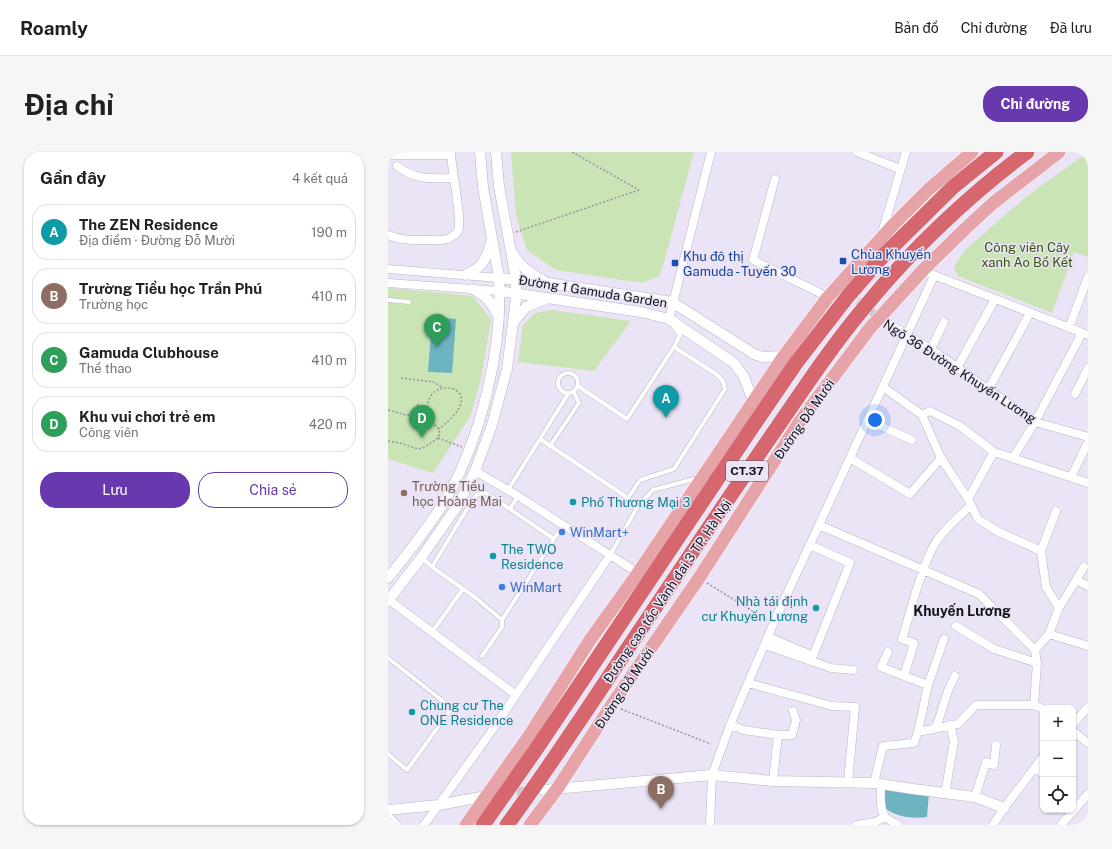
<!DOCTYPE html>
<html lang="vi">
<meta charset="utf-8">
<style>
body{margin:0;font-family:"Public Sans",sans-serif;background:#f6f6f6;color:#202124}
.controls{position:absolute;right:12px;bottom:12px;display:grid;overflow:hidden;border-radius:8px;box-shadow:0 1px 3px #0004}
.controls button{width:36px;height:36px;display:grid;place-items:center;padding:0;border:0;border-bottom:1px solid #e0e0e0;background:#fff;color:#202124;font:20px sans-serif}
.you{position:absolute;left:487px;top:268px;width:14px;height:14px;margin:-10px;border:3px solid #fff;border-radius:50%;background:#1a73e8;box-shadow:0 0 0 6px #1a73e833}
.badge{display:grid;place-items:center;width:26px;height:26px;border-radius:50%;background:#6838af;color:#fff;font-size:13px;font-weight:700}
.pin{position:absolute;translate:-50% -33px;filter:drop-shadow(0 1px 2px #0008)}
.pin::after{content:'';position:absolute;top:21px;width:14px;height:12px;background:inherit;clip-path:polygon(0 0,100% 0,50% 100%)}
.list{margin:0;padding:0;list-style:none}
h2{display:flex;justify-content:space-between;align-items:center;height:52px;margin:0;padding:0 16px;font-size:17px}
h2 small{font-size:13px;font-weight:400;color:#757577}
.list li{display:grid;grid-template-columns:26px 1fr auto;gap:12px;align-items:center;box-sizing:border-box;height:56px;margin:0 8px 8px;padding:0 8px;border:1px solid #e0e0e0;border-radius:16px}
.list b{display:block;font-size:15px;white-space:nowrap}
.list p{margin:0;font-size:13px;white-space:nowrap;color:#757577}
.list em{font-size:13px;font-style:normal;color:#757577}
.actions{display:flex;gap:8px;padding:12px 16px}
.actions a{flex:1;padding:9px 0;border:1px solid #6838af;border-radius:16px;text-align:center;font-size:14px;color:#6838af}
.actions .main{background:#6838af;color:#fff}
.icon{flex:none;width:22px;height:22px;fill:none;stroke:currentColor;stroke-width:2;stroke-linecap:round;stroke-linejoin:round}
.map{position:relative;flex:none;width:700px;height:673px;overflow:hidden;border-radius:16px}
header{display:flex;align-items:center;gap:24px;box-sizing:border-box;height:56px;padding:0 20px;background:#fff;border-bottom:1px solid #e0e0e0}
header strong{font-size:19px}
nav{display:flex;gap:22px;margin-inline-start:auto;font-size:14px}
.intro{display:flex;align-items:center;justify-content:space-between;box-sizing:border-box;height:96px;padding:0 24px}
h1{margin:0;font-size:28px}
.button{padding:10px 18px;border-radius:16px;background:#6838af;color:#fff;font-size:14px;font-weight:700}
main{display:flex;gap:24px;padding:0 24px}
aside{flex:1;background:#fff;border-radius:16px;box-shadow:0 1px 3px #0004}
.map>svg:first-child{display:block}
.green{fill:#cbe4b6}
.water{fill:#6cb4c0}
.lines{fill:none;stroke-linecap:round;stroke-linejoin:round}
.minor-tunnel{stroke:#cac5d5;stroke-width:8;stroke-dasharray:8 4;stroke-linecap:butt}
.tertiary-tunnel{stroke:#cac5d5;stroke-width:10;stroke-dasharray:10 5;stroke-linecap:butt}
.service-casing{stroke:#bab5c6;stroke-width:5}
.minor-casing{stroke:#bab5c6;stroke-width:9}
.tertiary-casing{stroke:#bab5c6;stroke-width:11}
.primary-casing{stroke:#fff;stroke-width:14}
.motorway-casing{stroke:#fff;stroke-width:16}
.path{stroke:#96929f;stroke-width:1.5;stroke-dasharray:2 2;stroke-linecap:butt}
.service{stroke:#fff;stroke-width:4}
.minor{stroke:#fff;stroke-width:8}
.tertiary{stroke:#fff;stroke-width:10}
.primary{stroke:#e6a4a9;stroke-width:13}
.motorway{stroke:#d6676f;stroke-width:15}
.transit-dot{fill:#1a4fb4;stroke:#eae4f6;stroke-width:1.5}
.education-dot{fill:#8d6e63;stroke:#eae4f6;stroke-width:1.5}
.culture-dot{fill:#0f9aa8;stroke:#eae4f6;stroke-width:1.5}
.shop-dot{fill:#3f7fe0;stroke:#eae4f6;stroke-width:1.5}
.labels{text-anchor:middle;stroke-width:3;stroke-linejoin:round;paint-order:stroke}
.shield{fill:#eae4f6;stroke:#55525b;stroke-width:1}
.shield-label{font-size:12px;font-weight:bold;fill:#151319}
.park-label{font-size:13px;fill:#34540a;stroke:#eae4f6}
.transit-label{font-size:13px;fill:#164399;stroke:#eae4f6;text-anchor:start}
.street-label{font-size:13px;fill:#151319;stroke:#eae4f6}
.education-label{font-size:13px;fill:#785e54;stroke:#eae4f6;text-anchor:start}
.culture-label{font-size:13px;fill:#0d838f;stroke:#eae4f6;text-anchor:start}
.shop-label{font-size:13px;fill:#366cbe;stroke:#eae4f6;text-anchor:start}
.neighbourhood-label{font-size:14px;font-weight:bold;fill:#151319;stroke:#eae4f6}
</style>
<header>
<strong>Roamly</strong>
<nav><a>Bản đồ</a><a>Chỉ đường</a><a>Đã lưu</a></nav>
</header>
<div class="intro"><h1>Địa chỉ</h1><a class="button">Chỉ đường</a></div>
<main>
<aside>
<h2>Gần đây<small>4 kết quả</small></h2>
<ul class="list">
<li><span class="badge" style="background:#0f9aa8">A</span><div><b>The ZEN Residence</b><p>Địa điểm · Đường Đỗ Mười</p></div><em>190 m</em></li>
<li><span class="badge" style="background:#8d6e63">B</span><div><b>Trường Tiểu học Trần Phú</b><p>Trường học</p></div><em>410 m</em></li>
<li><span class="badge" style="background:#2e9e5b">C</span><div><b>Gamuda Clubhouse</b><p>Thể thao</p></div><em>410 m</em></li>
<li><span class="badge" style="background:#2e9e5b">D</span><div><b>Khu vui chơi trẻ em</b><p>Công viên</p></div><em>420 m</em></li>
</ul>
<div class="actions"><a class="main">Lưu</a><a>Chia sẻ</a></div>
</aside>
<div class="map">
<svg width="700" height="673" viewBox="0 0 700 673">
<rect width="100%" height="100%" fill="#eae4f6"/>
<path class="green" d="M123,0H306L275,114L271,124L254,131L168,118L139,98L128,64Z
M700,0V105L686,100L664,161L570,124L566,115L577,98L639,44Z
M0,136L85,144L103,168L93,227L82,265L45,321L0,307Z
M164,158L243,169L206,219L130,210L135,173L147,161Z"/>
<path class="water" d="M44,165L68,167L64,221L40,220Z
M496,637L541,641L539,665C525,667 508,665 497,656Z"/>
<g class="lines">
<path class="minor-tunnel" d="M461,141L491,166"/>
<path class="tertiary-tunnel" d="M114,642L145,639"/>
<g class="service-casing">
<path id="service" d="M0,148L21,150
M170 231a10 10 0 1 1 20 0a10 10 0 1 1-20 0Z
M190,234L239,267L286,195L292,183L285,174
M152,287L240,346L252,328L286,317L337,237L335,229L328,222L286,195
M162,294L191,251L186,240
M120,338L180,242
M250,354L265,338L310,326
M122,357L130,344
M222,403L250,354L240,346
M34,406L44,415L88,446L114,468V475L94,504
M44,415L85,347L90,342L98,341L166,387
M114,468L175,373
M44,480L75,437
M0,506L60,553L61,560L19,618L0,602"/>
</g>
<g class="minor-casing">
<path id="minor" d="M469,0L512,17
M0,3H63
M9,14C29,29 42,26 66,26
M387,27L365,108L440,145
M0,83C14,89 27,88 42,88C51,89 65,88 70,79C75,69 63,16 63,0
M493,84L518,0
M0,117L111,126
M543,122L700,183
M0,131L112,139
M491,166L543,197L647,270L700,285
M281,167L323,0
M681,176L700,125
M543,197L556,170
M569,216L607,147
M495,235L534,263L553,306L580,347L590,367L611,380L653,399L658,435L671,456
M600,238L642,161
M687,242L700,216
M534,263L542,259L572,274L606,300L700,331
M479,268L524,288
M462,306L522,342L553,306
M625,306L647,270L694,181
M87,319L130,344L250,421
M683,325L700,290
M580,347L606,300
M431,373L591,442L647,498L649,511L646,553
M653,399L668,359
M696,415L671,456L661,482L700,494
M688,428L700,434
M1,448L128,543
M568,474L606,497L649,511
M380,485L425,504L462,411L422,393
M377,493L443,516L465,518
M647,498L661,482
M500,500L493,515L516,524
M360,531L444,554L467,555L460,630
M540,533L516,524L526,491L514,487C523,459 530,426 543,399C552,380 569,367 583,353
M685,572L700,555
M342,573L356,578L390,583
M548,576L560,539L567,524
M685,579L700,591
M530,580L570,572L588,553H646L655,557
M647,615L655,622
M385,629L390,583H404L408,568L405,559
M486,631L495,594L526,591L530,580L540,533L556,487
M493,632C493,641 491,657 497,664C499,668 506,670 510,673
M557,642L566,589L562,573
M587,645L598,610L606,613L608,593
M0,664L9,673
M36,673L103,580L222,403
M322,673L324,623L342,573L387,468L546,124
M469,673L487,670L497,665
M605,673L616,656L655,605
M673,673L700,642"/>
</g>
<g class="tertiary-casing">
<path id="tertiary" d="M125,102C132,114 142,122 155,128
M77,123C94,116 98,108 103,91
M111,126L160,131L284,150L366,202L374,205L396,204
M84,137C98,142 105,152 110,165
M112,139L253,160L281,167L346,211L356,225L365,249
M126,170L138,155L160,146
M0,426C20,401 41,375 58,347C93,286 115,196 111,126L95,35L92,0
M0,449L33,406L70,353L87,319L104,273L119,217L128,147V127L111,34L108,0
M155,638L324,623L385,629L486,631L525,637L587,645L616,656
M0,658L51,653L103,643"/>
</g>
<g class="primary-casing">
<path id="primary" d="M78,673L141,584L202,488L250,421L396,204L440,145L506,72L540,38L584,0
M142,673L169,637L223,554L311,426L410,272L482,176L536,117L578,76L604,52L671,0"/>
</g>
<g class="motorway-casing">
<path id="motorway" d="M95,673L149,596L361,280L408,211L460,144L494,105L565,35L608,0
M119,673C156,622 191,570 226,517C276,442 326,367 377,293C409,247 439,200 475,157C521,100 581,43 639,0"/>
</g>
<path class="path" d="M184,0L251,38
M128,80L251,38
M13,226L46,230L55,236
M0,258C12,260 15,265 28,262
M29,258L35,261L38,268
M28,262L30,252
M42,271C28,226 79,230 73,251C70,262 59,270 51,277
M50,286L74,295
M0,289L12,291L30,297L37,295L50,286L52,281L49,274L34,268L28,262
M319,431L379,468
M233,557L323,592"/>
<use href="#service" class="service"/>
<use href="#minor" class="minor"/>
<use href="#tertiary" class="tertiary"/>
<use href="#primary" class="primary"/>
<use href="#motorway" class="motorway"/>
</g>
<g class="transit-dot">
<rect x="451" y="105" width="8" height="8" rx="2"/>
<rect x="283" y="107" width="8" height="8" rx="2"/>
</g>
<circle class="education-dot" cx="16" cy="341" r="4"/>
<g class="culture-dot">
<circle cx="185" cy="350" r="4"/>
<circle cx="105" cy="404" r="4"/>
<circle cx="428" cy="456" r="4"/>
<circle cx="24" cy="560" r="4"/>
</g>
<g class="shop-dot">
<circle cx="174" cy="380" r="4"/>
<circle cx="114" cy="435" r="4"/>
</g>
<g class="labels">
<rect class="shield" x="338" y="309" width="42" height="20" rx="3"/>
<g class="shield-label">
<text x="359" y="323">CT.37</text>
</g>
<g class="park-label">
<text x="639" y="100">Công viên Cây<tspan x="639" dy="15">xanh Ao Bồ Kết</tspan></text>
</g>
<g class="transit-label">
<text x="463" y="107">Chùa Khuyến<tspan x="463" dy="15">Lương</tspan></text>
<text x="295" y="109">Khu đô thị<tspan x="295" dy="15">Gamuda - Tuyến 30</tspan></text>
</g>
<g class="street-label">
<text transform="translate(205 139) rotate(9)" y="5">Đường 1 Gamuda Garden</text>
<text transform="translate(572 219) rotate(33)" y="5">Ngõ 36 Đường Khuyến Lương</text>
<text transform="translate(416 267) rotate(-55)" y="5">Đường Đỗ Mười</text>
<text transform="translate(279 439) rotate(-56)" y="5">Đường cao tốc Vành đai 3 TP. Hà Nội</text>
<text transform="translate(236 536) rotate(-56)" y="5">Đường Đỗ Mười</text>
</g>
<g class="education-label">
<text x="24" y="339">Trường Tiểu<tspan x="24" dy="15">học Hoàng Mai</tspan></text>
</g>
<g class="culture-label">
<text x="193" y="355">Phố Thương Mại 3</text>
<text x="113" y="402">The TWO<tspan x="113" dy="15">Residence</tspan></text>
<text x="420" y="454" text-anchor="end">Nhà tái định<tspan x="420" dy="15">cư Khuyến Lương</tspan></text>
<text x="32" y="558">Chung cư The<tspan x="32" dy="15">ONE Residence</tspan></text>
</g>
<g class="shop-label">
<text x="182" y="385">WinMart+</text>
<text x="122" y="440">WinMart</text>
</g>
<g class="neighbourhood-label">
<text x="574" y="464">Khuyến Lương</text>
</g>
</g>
</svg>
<div class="controls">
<button>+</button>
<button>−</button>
<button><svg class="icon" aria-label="locate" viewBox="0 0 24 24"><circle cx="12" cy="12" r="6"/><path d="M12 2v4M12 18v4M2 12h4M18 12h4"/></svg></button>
</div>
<div class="you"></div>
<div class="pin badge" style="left:278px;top:266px;background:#0f9aa8">A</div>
<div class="pin badge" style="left:273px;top:657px;background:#8d6e63">B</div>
<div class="pin badge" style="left:49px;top:195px;background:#2e9e5b">C</div>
<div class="pin badge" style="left:34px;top:286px;background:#2e9e5b">D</div>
</div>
</main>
